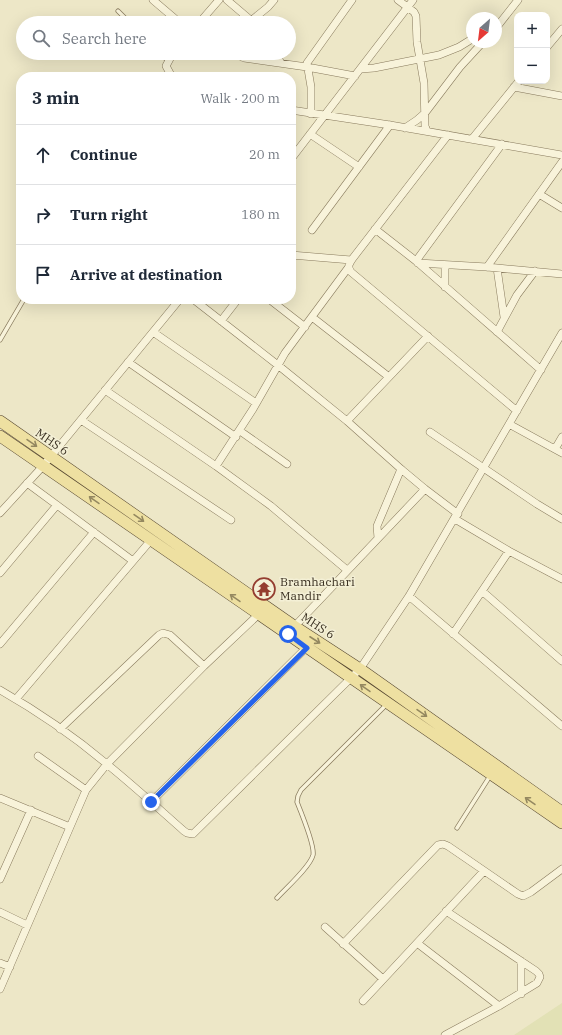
<!DOCTYPE html>
<meta charset="utf-8">
<style>
body{margin:0;font-family:"IBM Plex Serif",serif;background:#f2f2f3;color:#1f2937}
.controls{position:absolute;right:12px;top:12px;display:grid;overflow:hidden;border-radius:8px;box-shadow:0 4px 16px #0002}
.controls button{width:36px;height:36px;display:grid;place-items:center;padding:0;border:0;border-bottom:1px solid #e0e1e3;background:#fff;color:#1f2937;font:20px sans-serif}
.compass{position:absolute;left:466px;top:12px;width:36px;height:36px;border-radius:50%;background:#fff;box-shadow:0 4px 16px #0002;rotate:208deg}
.stop{position:absolute;width:12px;height:12px;margin:-9px;border:3px solid #2563eb;border-radius:50%;background:#fff}
.stop.end{background:#2563eb;border-color:#fff;box-shadow:0 1px 4px #0008}
.list{margin:0;padding:0;list-style:none}
h2{display:flex;justify-content:space-between;align-items:center;height:52px;margin:0;padding:0 16px;font-size:17px}
h2 small{font-size:13px;font-weight:400;color:#747a83}
.list li{display:grid;grid-template-columns:26px 1fr auto;gap:12px;align-items:center;box-sizing:border-box;height:60px;padding:0 16px;border-top:1px solid #e0e1e3}
.list b{display:block;font-size:15px;white-space:nowrap}
.list em{font-size:13px;font-style:normal;color:#747a83}
.icon{flex:none;width:22px;height:22px;fill:none;stroke:currentColor;stroke-width:2;stroke-linecap:round;stroke-linejoin:round}
.map{position:relative;flex:none;width:562px;height:1035px;overflow:hidden}
.search{position:absolute;background:#fff;box-shadow:0 4px 16px #0002;left:16px;top:16px;width:280px;height:44px;display:flex;align-items:center;gap:10px;box-sizing:border-box;padding:0 14px;border-radius:22px;color:#747a83;font-size:15px}
.panel{position:absolute;background:#fff;box-shadow:0 4px 16px #0002;left:16px;top:72px;width:280px;height:232px;border-radius:16px}
.map>svg:first-child{display:block}
.farmland{fill:#e2e1b5}
.lines{fill:none;stroke-linecap:round;stroke-linejoin:round}
.service-casing{stroke:#887a5d;stroke-width:5}
.minor-casing{stroke:#887a5d;stroke-width:8}
.primary-casing{stroke:#564731;stroke-width:12}
.service{stroke:#f8f3da;stroke-width:3.5}
.minor{stroke:#f8f3da;stroke-width:7}
.primary{stroke:#eee0a1;stroke-width:11}
.oneway{stroke:#948860}
.route{stroke:#2563eb;stroke-width:5}
.labels{text-anchor:middle;stroke-width:3;stroke-linejoin:round;paint-order:stroke}
.street-label{font-size:12px;fill:#392f20;stroke:#f4f0d6}
.poi-label{font-size:12px;fill:#392f20;stroke:#f4f0d6;text-anchor:start}
</style>
<div class="map">
<svg width="562" height="1035" viewBox="0 0 562 1035">
<rect width="100%" height="100%" fill="#ede7c7"/>
<path class="farmland" d="M562,1003V1035H514Z"/>
<g class="lines">
<g class="service-casing">
<path id="service" d="M118,11L130,23
M160,53L168,61
M0,340L24,299
M457,828L490,776
M277,898C286,888 310,867 313,855C315,846 301,812 297,802L298,796L301,790L387,704"/>
</g>
<g class="minor-casing">
<path id="minor" d="M153,0L180,23
M227,0L254,23
M398,0L414,12L416,16L417,42L424,83L425,126L427,131
M252,20L268,7L274,0
M199,23L219,0
M496,28L518,0
M547,47L562,29
M236,53L240,56L244,58L307,67L355,76
M275,53L281,63
M361,69L374,68L439,55L459,47L472,39
M172,77L166,66L173,53
M514,87L562,96
M291,110L390,125L562,155
M311,114V87L307,63L352,0
M405,128L417,120L425,113L460,67L483,42
M310,134L359,167
M448,135L353,258C349,264 347,266 351,272L517,411
M472,139L519,81
M502,144L416,261L541,370
M291,159L413,0
M539,194L562,208
M375,229L416,261
M312,230L390,125
M291,255L351,260
M418,263L487,267L562,274
M445,265V287
M487,267L562,162
M497,268L504,317
M193,299L279,366L347,421L401,469L425,489L458,514
M269,299L305,327
M312,317L389,377
M221,321L238,299
M153,332L256,403
M497,332L517,295L535,271
M128,362L236,437
M105,390L216,466L271,506L347,570
M81,420L231,520
M347,421L428,336
M509,424L562,453
M240,431L287,464
M430,432L537,504L562,519
M555,449L562,437
M216,466L253,409L285,353L348,268
M27,483L133,561
M0,513L43,466L180,299
M455,519L509,551L562,579
M378,538L377,526L401,469
M0,573L57,505
M482,591L562,661
M409,596L562,726
M293,628L425,489
M453,634L509,551
M0,644L94,532
M0,690C37,711 76,738 108,765C134,786 159,809 184,831L187,833L193,834L360,669L409,596L562,333
M16,699L151,540
M60,729L159,635L163,633L170,635L204,666
M38,756L86,790
M0,798L70,827
M151,802L307,647
M0,879L31,810
M0,912L27,925
M325,927L383,979
M417,943L499,1006
M343,944L438,845L443,844L448,846L518,894L523,896L531,892L562,869
M0,963L10,967
M0,989L86,790L107,764L204,666L259,614
M521,994V961
M363,1001L484,871
M445,1035L499,1006L537,983L540,977L539,974L536,971L446,911"/>
</g>
<g class="primary-casing">
<path id="primary" d="M0,421L294,626L360,669L562,812
M0,436L562,823"/>
</g>
<use href="#service" class="service"/>
<use href="#minor" class="minor"/>
<use href="#primary" class="primary"/>
</g>
<defs><path id="oneway-shaft" d="M-6 0H5M1.5-3L5.5 0L1.5 3" fill="none" stroke-width="1.6" stroke-linecap="round" stroke-linejoin="round"/></defs>
<g class="oneway">
<use href="#oneway-shaft" transform="translate(32 443) rotate(35)"/>
<use href="#oneway-shaft" transform="translate(94 500) rotate(-145)"/>
<use href="#oneway-shaft" transform="translate(139 518) rotate(35)"/>
<use href="#oneway-shaft" transform="translate(235 598) rotate(-145)"/>
<use href="#oneway-shaft" transform="translate(315 640) rotate(33)"/>
<use href="#oneway-shaft" transform="translate(365 688) rotate(-145)"/>
<use href="#oneway-shaft" transform="translate(422 713) rotate(35)"/>
<use href="#oneway-shaft" transform="translate(530 801) rotate(-145)"/>
</g>
<g class="lines">
<path class="route" d="M151,802L307,648L288,634"/>
</g>
<defs>
<g id="temple-ring" transform="scale(1.15)"><circle r="9.5" fill="#f4f0d6" stroke="#943d30" stroke-width="1.5"/><path d="M0-6L5-2H3V0L6.5 2.5H4V6H1.5V3h-3V6H-4V2.5H-6.5L-3 0V-2H-5Z" fill="#943d30"/></g>
</defs>
<g fill-rule="evenodd">
<use href="#temple-ring" x="264" y="589"/>
</g>
<g class="labels">
<g class="street-label">
<text transform="translate(52 442) rotate(35)" y="4">MHS 6</text>
<text transform="translate(318 626) rotate(33)" y="4">MHS 6</text>
</g>
<g class="poi-label">
<text x="280" y="586">Bramhachari<tspan x="280" dy="14">Mandir</tspan></text>
</g>
</g>
</svg>
<div class="controls">
<button>+</button>
<button>−</button>
</div>
<svg class="compass" viewBox="-18 -18 36 36"><path d="M0-13l5 13h-10z" fill="#e53935"/><path d="M0 13l5-13h-10z" fill="#747a83"/></svg>
<div class="stop" style="left:288px;top:634px"></div>
<div class="stop end" style="left:151px;top:802px"></div>
<div class="search"><svg class="icon" aria-label="search" viewBox="0 0 24 24"><circle cx="10" cy="10" r="6"/><path d="M15 15l6 6"/></svg>Search here</div>
<section class="panel">
<h2>3 min<small>Walk · 200 m</small></h2>
<ul class="list">
<li><svg class="icon" aria-label="ahead" viewBox="0 0 24 24"><path d="M12 20V5M6 11l6-6 6 6"/></svg><div><b>Continue</b></div><em>20 m</em></li>
<li><svg class="icon" aria-label="right" viewBox="0 0 24 24"><path d="M7 20v-9h11M14 6l5 5-5 5"/></svg><div><b>Turn right</b></div><em>180 m</em></li>
<li><svg class="icon" aria-label="arrive" viewBox="0 0 24 24"><path d="M6 21V4h12l-3 4 3 4H6"/></svg><div><b>Arrive at destination</b></div></li>
</ul>
</section>
</div>
